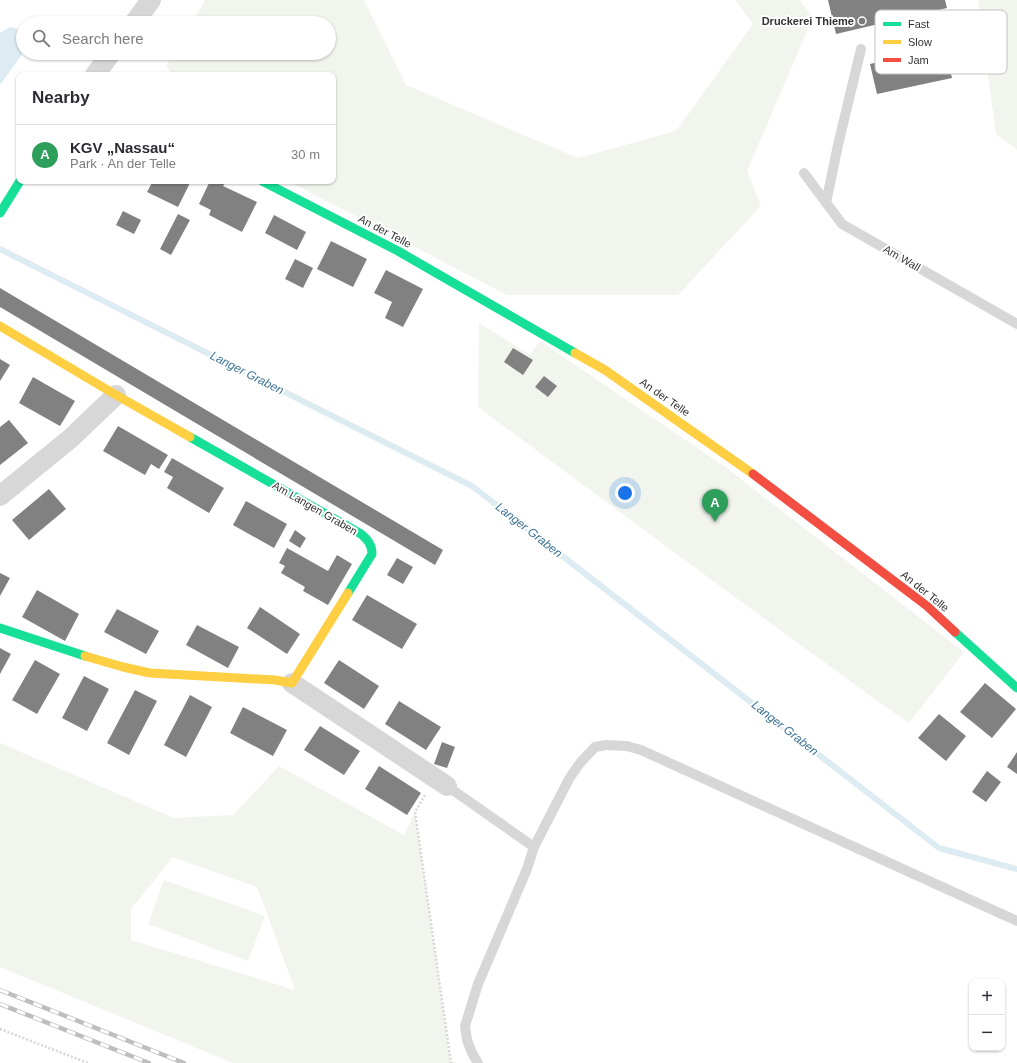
<!DOCTYPE html>
<meta charset="utf-8">
<style>
body{margin:0;font-family:Arial,sans-serif;background:#f2f2f3;color:#2b2b33}
.controls{position:absolute;right:12px;bottom:12px;display:grid;overflow:hidden;border-radius:8px;box-shadow:0 1px 3px #0004}
.controls button{width:36px;height:36px;display:grid;place-items:center;padding:0;border:0;border-bottom:1px solid #e1e1e2;background:#fff;color:#2b2b33;font:20px sans-serif}
.you{position:absolute;left:625px;top:493px;width:14px;height:14px;margin:-10px;border:3px solid #fff;border-radius:50%;background:#1a73e8;box-shadow:0 0 0 6px #1a73e833}
.badge{display:grid;place-items:center;width:26px;height:26px;border-radius:50%;background:#111827;color:#fff;font-size:13px;font-weight:700}
.pin{position:absolute;translate:-50% -33px;filter:drop-shadow(0 1px 2px #0008)}
.pin::after{content:'';position:absolute;top:21px;width:14px;height:12px;background:inherit;clip-path:polygon(0 0,100% 0,50% 100%)}
.list{margin:0;padding:0;list-style:none}
h2{display:flex;justify-content:space-between;align-items:center;height:52px;margin:0;padding:0 16px;font-size:17px}
h2 small{font-size:13px;font-weight:400;color:#7c7c81}
.list li{display:grid;grid-template-columns:26px 1fr auto;gap:12px;align-items:center;box-sizing:border-box;height:60px;padding:0 16px;border-top:1px solid #e1e1e2}
.list b{display:block;font-size:15px;white-space:nowrap}
.list p{margin:0;font-size:13px;white-space:nowrap;color:#7c7c81}
.list em{font-size:13px;font-style:normal;color:#7c7c81}
.icon{flex:none;width:22px;height:22px;fill:none;stroke:currentColor;stroke-width:2;stroke-linecap:round;stroke-linejoin:round}
.map{position:relative;flex:none;width:1017px;height:1063px;overflow:hidden}
.search{position:absolute;background:#fff;box-shadow:0 1px 3px #0004;left:16px;top:16px;width:320px;height:44px;display:flex;align-items:center;gap:10px;box-sizing:border-box;padding:0 14px;border-radius:22px;color:#7c7c81;font-size:15px}
.panel{position:absolute;background:#fff;box-shadow:0 1px 3px #0004;left:16px;top:72px;width:320px;height:112px;border-radius:8px}
.map>svg:first-child{display:block}
.green{fill:#f1f5ed;fill-rule:evenodd}
.water{fill:#ddebf3}
.lines{fill:none;stroke-linecap:round;stroke-linejoin:round}
.stream{stroke:#ddebf3;stroke-width:6}
.building{fill:#818181}
.path{stroke:#d6d6d6;stroke-width:2.5;stroke-dasharray:2 2;stroke-linecap:butt}
.lane{stroke:#d7d7d7;stroke-width:10}
.street{stroke:#d7d7d7;stroke-width:20}
.fast{stroke:#16e098;stroke-width:9}
.slow{stroke:#ffcf43;stroke-width:9}
.jam{stroke:#f24e42;stroke-width:9}
.rail-casing{stroke:#bebebe;stroke-width:4.5}
.rail{stroke:#fff;stroke-width:3;stroke-dasharray:9;stroke-linecap:butt}
.poi-dot{fill:#7a7a7a;stroke:#fff;stroke-width:1.5}
.labels{text-anchor:middle;stroke-width:4;stroke-linejoin:round;paint-order:stroke}
.poi-label{font-size:11px;font-weight:bold;fill:#333;stroke:#fff;text-anchor:end}
.street-label{font-size:11px;fill:#333;stroke:#fff}
.water-label{font-size:12px;font-style:italic;fill:#3f7597;stroke:#fff}
.key{fill:#fff;stroke:#c2c2c2;stroke-width:1}
.key-label{font-size:11px;fill:#333}
</style>
<div class="map">
<svg width="1017" height="1063" viewBox="0 0 1017 1063">
<rect width="100%" height="100%" fill="#fff"/>
<path class="green" d="M205,0H364L406,85L578,158L676,131L753,24L735,0H799L813,17L747,171L761,206L678,295H507L288,181H333V75H172L166,66L174,53H329V23H192Z
M978,0H1017V150L996,134Z
M479,323L530,355L540,341L724,466L964,652L909,723L876,700L709,578L478,407Z
M0,743L174,818L233,815L279,766L404,835L415,812L450,1060L456,1063H233L0,967ZM173,857L257,887L295,990L131,940V909Z
M164,880L265,916L248,961L148,924Z"/>
<path class="water" d="M10,27L18,29L23,36V53L0,85V33Z"/>
<g class="lines">
<path class="stream" d="M0,249L472,486L939,848L1017,869"/>
</g>
<path class="building" d="M828,0H945L947,8L836,34Z
M945,47L952,78L877,94L870,64Z
M153,181H191L178,207L147,192Z
M210,181H226L223,186L257,202L242,232L209,215L211,210L199,204Z
M123,211L141,220L134,234L116,225Z
M178,214L190,220L171,255L160,249Z
M274,215L306,232L297,250L265,233Z
M331,241L367,259L353,287L317,269Z
M295,259L313,268L303,288L285,279Z
M386,270L423,289L403,327L385,318L392,302L374,293Z
M0,288L443,550L435,565L0,307Z
M513,348L533,360L523,375L504,362Z
M0,359L10,365L0,381Z
M544,376L557,386L548,397L535,387Z
M33,377L75,401L60,426L19,403Z
M9,420L28,443L0,465V427Z
M118,426L168,455L159,469L151,464L145,475L103,451Z
M172,458L224,488L209,513L167,488L173,477L164,472Z
M49,489L66,509L29,540L12,520Z
M246,501L287,524L274,548L233,525Z
M295,530L306,538L300,548L289,541Z
M287,548L328,571L337,555L352,564L328,605L303,591L305,587L281,573L285,566L279,563Z
M397,558L413,567L403,584L387,575Z
M0,573L10,578L0,596Z
M37,590L79,614L65,641L22,617Z
M367,595L417,624L402,649L352,620Z
M260,607L300,634L287,654L247,628Z
M117,609L159,631L146,654L104,632Z
M197,625L239,647L228,668L186,645Z
M0,648L11,654L0,674Z
M35,660L60,674L37,714L12,700Z
M339,660L379,686L364,709L324,683Z
M84,676L109,689L87,731L62,718Z
M985,683L1016,709L992,738L960,712Z
M135,690L157,701L129,755L107,743Z
M190,695L212,707L186,757L164,745Z
M399,701L441,727L426,750L385,724Z
M243,707L287,730L273,756L230,733Z
M939,714L966,736L946,761L918,738Z
M320,726L360,751L344,775L304,750Z
M442,742L455,747L447,768L434,764Z
M1017,752V774L1007,767Z
M379,766L421,793L407,815L365,789Z
M987,771L1001,782L986,802L972,792Z"/>
<g class="lines">
<path class="path" d="M425,795L415,812L451,1063
M0,1029L88,1063"/>
<path class="lane" d="M804,173L842,224L1017,324
M826,203L838,145L861,49
M447,786L534,847
M478,1063L472,1053L467,1040L465,1026L478,984L527,869L534,847L569,779L580,763L595,747L606,745L627,746L641,750L1017,921"/>
<path class="street" d="M134,23L151,0
M95,75L111,53
M0,496L71,438L116,395
M292,683L447,786"/>
<path class="fast" d="M262,181L398,251L575,353
M0,213L20,181
M190,437L361,534C368,540 372,545 372,554L348,593
M0,628L85,656
M955,632L1017,688"/>
<path class="slow" d="M0,326L116,395L190,437
M575,353L605,370L753,474
M85,656L123,667L150,673L275,680L292,683L348,593"/>
<path class="jam" d="M753,474L927,606L955,632"/>
<g class="rail-casing">
<path id="rail" d="M0,990L184,1063
M0,1004L149,1063"/>
</g>
<use href="#rail" class="rail"/>
</g>
<circle class="poi-dot" cx="862" cy="21" r="4"/>
<g class="labels">
<g class="poi-label">
<text x="854" y="25">Druckerei Thieme</text>
</g>
<g class="street-label">
<text transform="translate(385 231) rotate(28)" y="4">An der Telle</text>
<text transform="translate(902 258) rotate(30)" y="4">Am Wall</text>
<text transform="translate(665 397) rotate(35)" y="4">An der Telle</text>
<text transform="translate(315 508) rotate(30)" y="4">Am Langen Graben</text>
<text transform="translate(925 591) rotate(39)" y="4">An der Telle</text>
</g>
<g class="water-label">
<text transform="translate(247 373) rotate(27)" y="4">Langer Graben</text>
<text transform="translate(529 530) rotate(38)" y="4">Langer Graben</text>
<text transform="translate(785 728) rotate(38)" y="4">Langer Graben</text>
</g>
</g>
<rect x="875" y="10" width="132" height="64" rx="6" class="key"/>
<rect x="883" y="22" width="18" height="4" fill="#16e098"/>
<rect x="883" y="40" width="18" height="4" fill="#ffcf43"/>
<rect x="883" y="58" width="18" height="4" fill="#f24e42"/>
<g class="key-label">
<text x="908" y="28">Fast</text>
<text x="908" y="46">Slow</text>
<text x="908" y="64">Jam</text>
</g>
</svg>
<div class="controls">
<button>+</button>
<button>−</button>
</div>
<div class="you"></div>
<div class="pin badge" style="left:715px;top:522px;background:#2e9e5b">A</div>
<div class="search"><svg class="icon" aria-label="search" viewBox="0 0 24 24"><circle cx="10" cy="10" r="6"/><path d="M15 15l6 6"/></svg>Search here</div>
<section class="panel">
<h2>Nearby<small></small></h2>
<ul class="list">
<li><span class="badge" style="background:#2e9e5b">A</span><div><b>KGV „Nassau“</b><p>Park · An der Telle</p></div><em>30 m</em></li>
</ul>
</section>
</div>
